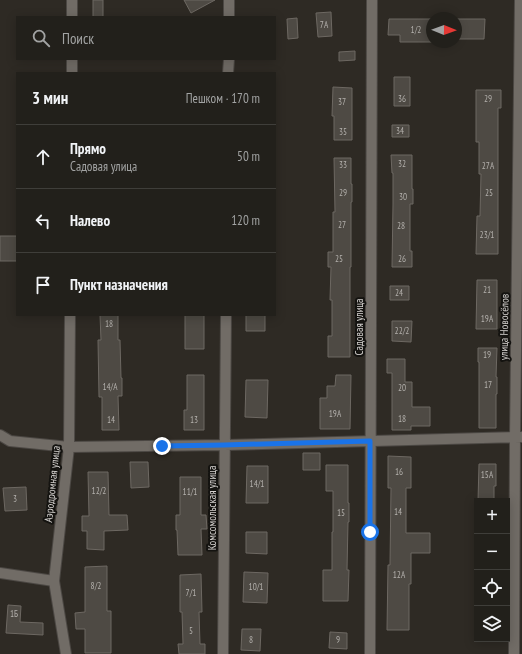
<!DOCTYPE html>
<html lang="ru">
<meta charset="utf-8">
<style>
body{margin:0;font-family:"PT Sans Narrow",sans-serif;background:#2e2d28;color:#f1f3f6}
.controls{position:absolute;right:12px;bottom:12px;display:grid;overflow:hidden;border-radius:0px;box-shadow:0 2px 10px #0003}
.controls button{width:36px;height:36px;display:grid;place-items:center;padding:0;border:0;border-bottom:1px solid #3f3e3a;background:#22201b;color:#f1f3f6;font:20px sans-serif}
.compass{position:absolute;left:426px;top:12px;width:36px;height:36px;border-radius:50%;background:#22201b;box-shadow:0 2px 10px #0003;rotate:91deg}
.stop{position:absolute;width:12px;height:12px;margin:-9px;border:3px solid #1a73e8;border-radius:50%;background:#fff}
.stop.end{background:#1a73e8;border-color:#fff;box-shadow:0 1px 4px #0008}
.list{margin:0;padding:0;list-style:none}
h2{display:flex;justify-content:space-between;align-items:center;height:52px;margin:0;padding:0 16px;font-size:17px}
h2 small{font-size:13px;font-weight:400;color:#a2a3a3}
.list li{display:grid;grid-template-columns:26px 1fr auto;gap:12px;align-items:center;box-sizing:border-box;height:64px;padding:0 16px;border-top:1px solid #3f3e3a}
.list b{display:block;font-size:15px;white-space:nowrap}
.list p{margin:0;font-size:13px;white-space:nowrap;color:#a2a3a3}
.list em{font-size:13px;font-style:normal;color:#a2a3a3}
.icon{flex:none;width:22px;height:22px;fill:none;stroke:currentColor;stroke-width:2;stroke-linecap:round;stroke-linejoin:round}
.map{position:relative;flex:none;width:522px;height:654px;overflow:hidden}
.search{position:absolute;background:#22201b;box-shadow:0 2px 10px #0003;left:16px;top:16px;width:260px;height:44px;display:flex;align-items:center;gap:10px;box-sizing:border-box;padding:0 14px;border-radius:0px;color:#a2a3a3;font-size:15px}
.panel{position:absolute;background:#22201b;box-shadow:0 2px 10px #0003;left:16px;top:72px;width:260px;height:244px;border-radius:0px}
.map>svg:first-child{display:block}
.building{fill:#4e4a44;stroke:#6d6862}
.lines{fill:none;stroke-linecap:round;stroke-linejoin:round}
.street-casing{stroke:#4c4844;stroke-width:12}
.street{stroke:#716c66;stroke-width:10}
.route{stroke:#1a73e8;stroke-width:5}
.labels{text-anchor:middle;stroke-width:4;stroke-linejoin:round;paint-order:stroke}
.number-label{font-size:9px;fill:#b4b1ad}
.street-label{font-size:11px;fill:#d6d3d0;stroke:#141310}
</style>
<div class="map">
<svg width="522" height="654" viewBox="0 0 522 654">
<rect width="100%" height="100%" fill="#2e2a24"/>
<path class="building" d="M93,0H103V17H93Z
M184,0H215L191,13Z
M331,12L332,36L318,37L316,13Z
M297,18L298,38L288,39L287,19Z
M389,19H432V42H400V35H388Z
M457,19H485L484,39H457Z
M355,51V60L339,61V52Z
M394,77H410V106H394Z
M333,87L352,88V140H334V116H332Z
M476,90H501V108H498V254H476L477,216H480L481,174H479V142H476Z
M392,125H409V137H392Z
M391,155H412V189H413V204H410V251H412V267H392L393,204V173H392Z
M334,158H351V184H352V202H351V267H350V357H328V336H332V300H330L331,267H328V252H333V212H335Z
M0,236H17V261H0Z
M477,280H497V329H476Z
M390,286H409V300H390Z
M100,315H118V340H120L121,378H122V396H118L119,430H102V397H99L98,340H101Z
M185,315H204V349H185Z
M246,315H265V331H246Z
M392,321H412L411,342L392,341Z
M478,348H497L496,377H497V394H496V428H479V362H478Z
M387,359H405V382H412V407H430V426H411V430H392V373H387Z
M187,375H204V430H184V410H187Z
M336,375H351L350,429H320V398H327V386H335Z
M246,380H268L267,418L245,417Z
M303,453H320V470H303Z
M388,456L411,457V488H406V533H430V553H411V584H409V630H387L388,565H390L391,488H388Z
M130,462H148L149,487L131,488Z
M479,464H496V486H494V501H478Z
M326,465H348V503H349V522H348L347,570H349L348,601H323V570H332V532H333V491H326Z
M247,466H268V503H246Z
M88,472H108L109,515H127L128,530L104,531V550L87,549V531H82V516H89Z
M180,477H201V515H206L207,529H201L202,555H178L177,530H176V515H180Z
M26,487L27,510L5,511L3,488Z
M246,532H267V554L246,553Z
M107,566V611H111V653H85V629H76L75,613L85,612V567Z
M244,572L268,573L267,603L243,602Z
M201,574L202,612H199L200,644H205V654H179L178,644H183L182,612H180V575Z
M8,605L21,606L20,622L43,623V635L6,633Z
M242,629H261L260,651L241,650Z
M330,632L347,633V649L329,648Z"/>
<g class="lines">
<g class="street-casing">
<path id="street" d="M229,0V17
M72,17V0
M72,73V59
M228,73L229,59
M0,435L10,441L69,447L224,445L522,437
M0,573L54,581
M66,654L54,581L69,447L70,315
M223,654L226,315
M370,654L372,0
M514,654L515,437L520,0"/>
</g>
<use href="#street" class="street"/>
</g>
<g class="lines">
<path class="route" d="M162,446L224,445L370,441V532"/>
</g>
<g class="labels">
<g class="number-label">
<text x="324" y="28">7А</text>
<text x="416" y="33">1/2</text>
<text x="402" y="102">36</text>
<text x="488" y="102">29</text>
<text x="342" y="105">37</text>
<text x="400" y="134">34</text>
<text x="343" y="135">35</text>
<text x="402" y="167">32</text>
<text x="343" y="168">33</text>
<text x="488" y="169">27А</text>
<text x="343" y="196">29</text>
<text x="489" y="196">25</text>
<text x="403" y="200">30</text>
<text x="342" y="228">27</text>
<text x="401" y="229">28</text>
<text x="487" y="238">23/1</text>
<text x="339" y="262">25</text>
<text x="402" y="262">26</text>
<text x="487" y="293">21</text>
<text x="399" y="296">24</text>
<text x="487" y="322">19А</text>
<text x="109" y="327">18</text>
<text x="402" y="334">22/2</text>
<text x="487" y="358">19</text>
<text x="488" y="388">17</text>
<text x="110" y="390">14/А</text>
<text x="402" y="391">20</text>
<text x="335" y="417">19А</text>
<text x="402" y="422">18</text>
<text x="111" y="423">14</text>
<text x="194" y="423">13</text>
<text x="399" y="475">16</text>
<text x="487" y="478">15А</text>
<text x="257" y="487">14/1</text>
<text x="99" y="494">12/2</text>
<text x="190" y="495">11/1</text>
<text x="15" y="502">3</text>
<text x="398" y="515">14</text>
<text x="341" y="516">15</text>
<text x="399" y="578">12А</text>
<text x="96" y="589">8/2</text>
<text x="256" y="590">10/1</text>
<text x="191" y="596">7/1</text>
<text x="14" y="617">1Б</text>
<text x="191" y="634">5</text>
<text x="251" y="643">8</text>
<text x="338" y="643">9</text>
</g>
<g class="street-label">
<text transform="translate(359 327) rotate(-90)" y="4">Садовая улица</text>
<text transform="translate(504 327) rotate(-89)" y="4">улица Новосёлов</text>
<text transform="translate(52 484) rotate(-84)" y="4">Аэродромная улица</text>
<text transform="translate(212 508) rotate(-90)" y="4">Комсомольская улица</text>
</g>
</g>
</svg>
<div class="controls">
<button>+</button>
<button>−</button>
<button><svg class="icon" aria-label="locate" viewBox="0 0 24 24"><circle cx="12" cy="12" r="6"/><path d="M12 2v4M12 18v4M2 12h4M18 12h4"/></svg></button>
<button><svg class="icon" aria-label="layers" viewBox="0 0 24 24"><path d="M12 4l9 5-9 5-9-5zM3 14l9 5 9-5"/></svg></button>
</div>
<svg class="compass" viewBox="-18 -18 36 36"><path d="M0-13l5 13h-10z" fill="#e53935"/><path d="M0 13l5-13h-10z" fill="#a2a3a3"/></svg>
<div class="stop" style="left:370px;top:532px"></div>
<div class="stop end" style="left:162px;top:446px"></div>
<div class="search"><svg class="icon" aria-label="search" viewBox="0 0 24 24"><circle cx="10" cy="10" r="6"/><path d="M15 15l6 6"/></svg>Поиск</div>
<section class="panel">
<h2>3 мин<small>Пешком · 170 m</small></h2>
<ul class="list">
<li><svg class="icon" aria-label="ahead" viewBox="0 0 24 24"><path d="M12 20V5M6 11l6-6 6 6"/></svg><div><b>Прямо</b><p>Садовая улица</p></div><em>50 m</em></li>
<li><svg class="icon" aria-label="left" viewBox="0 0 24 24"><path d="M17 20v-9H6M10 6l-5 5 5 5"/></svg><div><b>Налево</b></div><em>120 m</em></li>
<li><svg class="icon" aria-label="arrive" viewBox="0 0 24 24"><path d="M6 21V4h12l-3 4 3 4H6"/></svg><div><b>Пункт назначения</b></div></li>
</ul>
</section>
</div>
